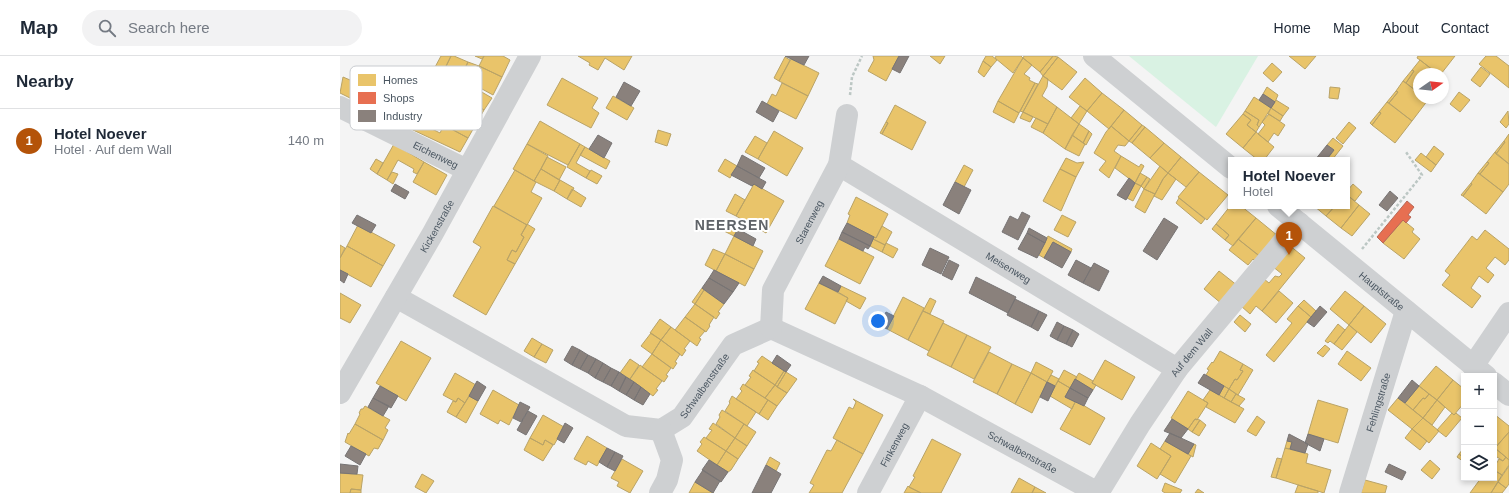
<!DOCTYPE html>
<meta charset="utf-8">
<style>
body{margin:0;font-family:Arial,sans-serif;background:#f2f2f3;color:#1f2937}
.controls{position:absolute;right:12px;bottom:12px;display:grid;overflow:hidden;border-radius:0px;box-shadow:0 2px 6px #0003}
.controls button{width:36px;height:36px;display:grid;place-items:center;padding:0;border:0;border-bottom:1px solid #e0e1e3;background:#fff;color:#1f2937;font:20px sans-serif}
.compass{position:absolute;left:1073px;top:12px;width:36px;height:36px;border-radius:50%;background:#fff;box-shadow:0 2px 6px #0003;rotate:76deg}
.you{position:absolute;left:538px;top:265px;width:14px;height:14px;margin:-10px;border:3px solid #fff;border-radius:50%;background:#1a73e8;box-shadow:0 0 0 6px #1a73e833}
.badge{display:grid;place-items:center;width:26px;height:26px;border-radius:50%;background:#b45309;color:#fff;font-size:13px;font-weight:700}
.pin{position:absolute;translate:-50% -33px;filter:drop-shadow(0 1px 2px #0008)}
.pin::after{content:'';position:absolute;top:21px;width:14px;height:12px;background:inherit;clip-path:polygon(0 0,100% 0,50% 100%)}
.popup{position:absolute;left:888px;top:101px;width:122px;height:52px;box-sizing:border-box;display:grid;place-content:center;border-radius:0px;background:#fff;filter:drop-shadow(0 1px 3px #0005);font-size:13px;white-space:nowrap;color:#747a83}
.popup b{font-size:15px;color:#1f2937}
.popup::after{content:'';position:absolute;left:50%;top:100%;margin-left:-8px;border:8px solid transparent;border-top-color:#fff}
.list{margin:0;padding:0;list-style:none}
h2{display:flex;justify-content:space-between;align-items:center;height:52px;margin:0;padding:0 16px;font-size:17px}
h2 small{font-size:13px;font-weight:400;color:#747a83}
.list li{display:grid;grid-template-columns:26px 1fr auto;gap:12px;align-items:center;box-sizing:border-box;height:64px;padding:0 16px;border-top:1px solid #e0e1e3}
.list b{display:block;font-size:15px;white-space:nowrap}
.list p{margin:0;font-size:13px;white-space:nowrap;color:#747a83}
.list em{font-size:13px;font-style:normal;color:#747a83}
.icon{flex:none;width:22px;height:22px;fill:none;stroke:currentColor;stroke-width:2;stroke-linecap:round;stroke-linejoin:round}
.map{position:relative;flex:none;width:1169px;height:437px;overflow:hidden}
header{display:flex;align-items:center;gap:24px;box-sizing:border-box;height:56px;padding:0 20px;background:#fff;border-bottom:1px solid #e0e1e3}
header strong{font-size:19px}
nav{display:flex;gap:22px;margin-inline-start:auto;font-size:14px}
.search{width:280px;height:36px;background:#f2f2f3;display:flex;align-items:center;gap:10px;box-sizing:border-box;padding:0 14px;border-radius:22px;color:#747a83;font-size:15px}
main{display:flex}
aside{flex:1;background:#fff}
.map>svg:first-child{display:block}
.green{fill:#d9f2e3}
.homes{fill:#e9c46a;stroke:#b9a367}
.shops{fill:#e76f51;stroke:#b86856}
.industry{fill:#8a817c;stroke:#777474}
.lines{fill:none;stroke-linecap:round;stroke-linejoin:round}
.path{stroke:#bcc7c4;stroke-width:2.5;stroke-dasharray:3 2;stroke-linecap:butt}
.minor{stroke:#ced0d2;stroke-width:22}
.labels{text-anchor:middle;stroke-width:4;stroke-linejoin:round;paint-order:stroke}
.street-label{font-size:10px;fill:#4a5661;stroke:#fff}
.district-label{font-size:14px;font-weight:bold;letter-spacing:1px;fill:#5f6368;stroke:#fff}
.key{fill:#fff;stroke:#c9ccd0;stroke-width:1}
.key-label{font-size:11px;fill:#4a5661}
</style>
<header>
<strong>Map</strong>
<div class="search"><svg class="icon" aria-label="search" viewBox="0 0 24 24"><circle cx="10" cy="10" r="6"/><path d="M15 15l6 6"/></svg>Search here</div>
<nav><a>Home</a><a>Map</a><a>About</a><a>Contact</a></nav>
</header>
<main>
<aside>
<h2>Nearby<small></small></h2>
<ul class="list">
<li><span class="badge">1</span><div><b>Hotel Noever</b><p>Hotel · Auf dem Wall</p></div><em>140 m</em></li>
</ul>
</aside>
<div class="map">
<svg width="1169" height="437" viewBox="0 0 1169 437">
<rect width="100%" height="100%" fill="#f4f4f4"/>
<path class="green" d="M789,0H918L876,71Z"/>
<path class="homes" d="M101,0H111L103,17L94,13Z
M111,0H114L128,6L120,22L104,14Z
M135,0H144L142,3Z
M144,0H163L170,4L162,21L139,10Z
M238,0H292L284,14L265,2L258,14L249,9L250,7Z
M533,0H559L546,25L528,15L534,4Z
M590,0H605L600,8Z
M646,0H652L657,4L651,11L643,5Z
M656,0H681L683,2L673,17L655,2Z
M684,0H713L700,16L683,2Z
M713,0L718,1L703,20L700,16Z
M949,0H976L965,13Z
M1078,0H1115L1101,18H1098L1080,4L1077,2Z
M1146,0H1156L1169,10V32L1139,8Z
M445,1L450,4L439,25L434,22Z
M718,1L737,16L722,34L703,20Z
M683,2L692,9L684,18L690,22L689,24L695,27L679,57L658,45Z
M451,3L479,17L468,40L439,25Z
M1080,4L1098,18H1079V37L1066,27L1074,15L1072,14Z
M643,5L651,11L644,21L638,16Z
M128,6L139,10L132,24L127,21L128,19L123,17Z
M932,7L942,16L933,26L923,17Z
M139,10L162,21L153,39L131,27Z
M1141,11L1150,18L1140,31L1131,24Z
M93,13L99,15L91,31L87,29Z
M104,14L120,22L119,24L103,17Z
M1072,14L1074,15L1066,27L1063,25Z
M99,15L114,22L106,38L91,31Z
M24,18L32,22L27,32L19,28Z
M703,20L708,23L707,31L702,40L717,51L708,68L683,56Z
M3,21L17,27L13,34L17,36L14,44L0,37Z
M32,22L46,29L41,39L27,32Z
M114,22L128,28L120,43L106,38Z
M222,22L258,42L252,52L259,57L251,72L207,49Z
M745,22L762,37L747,55L729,41Z
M1063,25L1079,37V42H1085L1088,44L1072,65L1049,47L1058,36L1056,35Z
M17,27L27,32L24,40L13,34Z
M442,27L468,40L456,63L427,48L432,38L436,40Z
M695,27L698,28L683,56L680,55Z
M128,28L152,42L144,54L121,39Z
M88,30L120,43L112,55L83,41Z
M927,31L938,39L935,46L923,38Z
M990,31L1000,32L998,43L989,42Z
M27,32L38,38L35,45L24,40Z
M1056,35L1058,36L1049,47L1047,46Z
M1119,36L1130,44L1120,56L1110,48Z
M762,37L784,54L769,73L747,55Z
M121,39L144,54L136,68L112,55Z
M273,40L294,52L287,64L266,52Z
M914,41L931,52L919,71L917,69L919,64L905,55Z
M936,44L949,52L943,60L931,52Z
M658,45L679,57L674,67L653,56Z
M1047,46L1072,65L1055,87L1032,69L1041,57L1039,56Z
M100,49L112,55L107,65L95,59Z
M555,49L586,66L572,94L542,78L548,67L546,66Z
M740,50L747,55L739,68L731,62Z
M717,51L739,68L725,93L703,77Z
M931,52L943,60L940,65L928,58Z
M784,54L802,69L789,85L771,70Z
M112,55L136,68L128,82L104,69Z
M905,55L919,64L917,69L919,71L916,76L907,69L911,64L903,58Z
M1168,55L1169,68L1166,72L1160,66Z
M683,56L693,61L690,66L680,62Z
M1039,56L1041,57L1032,69L1030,67Z
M69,57L79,63L73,74L63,68Z
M903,58L911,64L907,69L916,76L903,92L886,78Z
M929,58L945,69L938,80L934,77L928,86L918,78L925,69L922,66Z
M696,62L708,68L703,77L691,71Z
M79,63L93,70L92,73L100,77L104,69L128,82L120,96L73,74Z
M200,65L240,88L228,109L187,88Z
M546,66L548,67L542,78L540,77Z
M1009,66L1016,72L1003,88L996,82Z
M739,68L749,75L743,87L732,79Z
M802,69L805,71L792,87L789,85Z
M771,70L789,85L785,90L778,89L774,95L781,100L769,122L759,114L766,105L754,97L766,76Z
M805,71L824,87L810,102L792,87Z
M318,74L331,78L327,90L315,86Z
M434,75L463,92L447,120L418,103Z
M749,75L752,78L746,89L743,87Z
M916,76L934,91L924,104H918L903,92Z
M1169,78V108L1156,98L1165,86L1164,85Z
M732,79L745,88L739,100L725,93Z
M415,80L427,87L418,103L405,96Z
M993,82L1003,90L992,104H987L994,94L987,89Z
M1164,85L1165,86L1156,98L1155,96Z
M824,87L841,101L828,117L810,102Z
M54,88L84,106L77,118L73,116L74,113L58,104L47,124L37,118Z
M187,88L208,100L194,125L173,113Z
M240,88L245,91L236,107L250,115L246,122L227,111Z
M1094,90L1104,98L1096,109L1086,101Z
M245,91L270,105L266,113L240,99Z
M1155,96L1169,108V128L1163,136L1140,118L1149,107L1147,106Z
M1081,97L1096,109L1091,116L1075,104Z
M781,100L799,111L801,108L804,110L795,127L775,112Z
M207,101L226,111L219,124L201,113Z
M841,101L859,116L846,131L828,117Z
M726,102L737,107L744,106L736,121L720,113Z
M36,103L43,107L37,118L30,113Z
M385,103L397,110L390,122L378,115Z
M84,106L107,119L96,139L73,126Z
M1147,106L1149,107L1140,118L1138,117Z
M624,109L633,114L624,131L615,126Z
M820,110L828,117L823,123L815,138L804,133Z
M201,113L220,124L214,135L194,125Z
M720,113L736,121L721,155L703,145Z
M175,114L196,126L191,136L202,142L187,169L154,150Z
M251,114L262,120L257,128L246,122Z
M52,116L58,118L53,128L47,124Z
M859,116L888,139L867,164L838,141Z
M800,117L807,121L801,130L795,127Z
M828,117L836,123L822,144L814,140L823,123Z
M1138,117L1163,136L1146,158L1123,140L1132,128L1131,127Z
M807,121L810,123L804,133L801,130Z
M220,124L234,132L227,143L214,135Z
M795,127L801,130L793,145L787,142Z
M1131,127L1132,128L1123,140L1121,139Z
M414,128L444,145L426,177L396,160Z
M1013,128L1022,136L1015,145L1007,139V135Z
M232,133L246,142L241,151L227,143Z
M804,133L815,138L805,157L795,151Z
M395,138L405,144L396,160L386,155Z
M1007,139L1019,149L1001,172L986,160L995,150H1007Z
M516,141L548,158L536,182L507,167L510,159L508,158Z
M839,142L865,163L861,168L836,147Z
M891,149L901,150L916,162L893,190L885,184L889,179L876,168Z
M1019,149L1030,158L1012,180L1001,172Z
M153,150L187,169L181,179L184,181L176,196L172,194L167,204L175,208L146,259L113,240L141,191L133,186Z
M974,150H995L986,160Z
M722,159L736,166L728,181L714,174Z
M916,162L938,180L921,201L898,183Z
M1063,164L1074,173L1072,176L1080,183L1064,203L1043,187Z
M187,168L195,173L175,208L167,204L172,194L176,196L184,181L181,179Z
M388,168L398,173L394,180L384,175Z
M876,168L889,179L885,184L872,173Z
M18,169L55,189L43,210L7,190Z
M542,170L552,176L545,189L533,183L534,181L536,182Z
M1145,174L1169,193V204L1165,209L1155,201L1146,212L1154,219L1148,227L1139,220L1131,232L1141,240L1132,252L1102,229L1110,219L1105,215L1132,180L1137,184Z
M394,180L423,195L414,213L385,198Z
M708,180L732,193L731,196L713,186L704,202L699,199Z
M499,183L534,201L520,228L485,210Z
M533,183L545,189L542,196L530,190Z
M898,183L919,200L915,205L913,203L908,209L889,194Z
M546,187L558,193L553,202L542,196Z
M0,189L5,192L0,202Z
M949,189L965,202L922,255L916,250L910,258L901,250L924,223L929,227L935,220L939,221L942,218L932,210Z
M7,190L43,210L31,231L0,214V202Z
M373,193L385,198L376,215L365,209Z
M385,198L414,213L405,230L376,215Z
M879,215L898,230L882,248L864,233Z
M479,227L508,242L495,268L465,253Z
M501,230L526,242L520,253L506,245L508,242L498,236Z
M362,232L364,234L355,248L352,246Z
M364,234L384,248L378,256L380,257L376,263L355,248Z
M939,235L953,247L936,267L922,255Z
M1005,235L1024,250L1009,269L990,253Z
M0,237L21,249L10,267L0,262Z
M563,241L584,252L568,284L547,273Z
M590,242L596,245L590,258L583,255Z
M964,244L976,255L971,261L958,250Z
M355,248L374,261L369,269L370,270L366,276L345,261Z
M958,250L971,261L934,306L926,299L952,267L947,263Z
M1024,250L1046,268L1031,287L1009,269Z
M583,255L604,265L589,295L568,284Z
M900,259L911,268L905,276L894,266Z
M345,261L365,275L359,282L361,283L357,290L335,274Z
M320,263L331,271L321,284L310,277Z
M603,267L627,279L611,311L587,299Z
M998,268L1005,274L994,288L990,285L988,287L985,285Z
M1009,269L1017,276L1002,294L994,288Z
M331,271L350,285L344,293L346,294L342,300L321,284Z
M311,277L321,284L312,298L301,290Z
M627,279L651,291L634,323L611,311Z
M192,282L202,288L194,301L184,295Z
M321,284L340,298L335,306L337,307L333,313L312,298Z
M61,285L91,302L66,345L36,327Z
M202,288L213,294L206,307L194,301Z
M985,289L990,293L983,301L977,297Z
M880,295L903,308L900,314L903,315L897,324L895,323L889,333L866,319L869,314L867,313L872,306L873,307Z
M1007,295L1031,312L1021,325L998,308Z
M649,296L672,308L657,338L633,326Z
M312,298L331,312L326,319L328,320L324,326L302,311Z
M422,300L444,315L435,329L414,315L419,307L417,306Z
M290,303L299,309L290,323L280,317Z
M765,304L795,321L782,344L752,327Z
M696,306L713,315L707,326L691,317Z
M672,308L691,317L675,348L657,338Z
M903,308L913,314L898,339L889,333L895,323L897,324L903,315L900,314Z
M300,309L322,325L316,333L318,334L313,340L290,323Z
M1096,310L1113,324L1097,344L1079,330Z
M413,314L435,329L425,342L405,329L411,321L409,320Z
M724,314L737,321L730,332L718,325Z
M444,315L446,316L437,331L435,329Z
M446,316L457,323L447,337L437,331Z
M115,317L136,329L125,347L118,342L116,346L103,339Z
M691,317L707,326L692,357L675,348Z
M739,317L753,325L752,327L756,329L753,334L735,323Z
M711,319L719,323L715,330L707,326Z
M1113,324L1124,333V347L1114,359L1097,344Z
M718,325L730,332L725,341L735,346L732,353L710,340Z
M403,328L428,344L419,358L396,343L402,335L400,333Z
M435,329L447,337L437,350L425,342Z
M884,330L889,333L884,342L879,339Z
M1079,330L1089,338L1085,343L1083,342L1073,354L1065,347Z
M889,333L896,338L891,346L884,342Z
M153,334L179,349L169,369L160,364L158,368L140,358Z
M870,334L904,353L895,367L866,351L868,347L863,344Z
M848,335L868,347L857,364L855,363L848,373L831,362Z
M896,338L905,343L899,350L891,346Z
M1089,338L1097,344L1083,362L1073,354L1083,342L1085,343Z
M129,340L138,345L126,367L116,361Z
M392,340L416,356L407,370L385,355L390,347L389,346Z
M118,342L125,347L116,361L107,356L113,345L116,346Z
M1058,342L1083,362L1072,373L1048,354Z
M513,343L543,359L523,398L493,382L509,351L513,353L516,346Z
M428,344L437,350L428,364L419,358Z
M978,344L1008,353L998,387L968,378Z
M1097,344L1105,351L1092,369L1083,362Z
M736,345L765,362L750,389L720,373Z
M25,350L50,364L45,372L48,374L43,384L15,368L20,358L19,357L21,353H23Z
M382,354L404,368L395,382L376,368L380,361L379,359Z
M1112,357L1114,359L1116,357L1122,362L1106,381L1097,374Z
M1154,358L1169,370V376L1155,392L1154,391Z
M203,359L224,371L214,389L205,384L203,389L190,382Z
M917,360L925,366L916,380L907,375Z
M1083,362L1099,375L1089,387L1072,373Z
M855,363L860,364L852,376L848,373Z
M860,364L866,369L859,380L852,376Z
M373,367L395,382L386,395L366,382L372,374L369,373Z
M15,368L43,384L38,393L34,392L29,400L5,386L8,377L9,378Z
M404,368L416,376L407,390L395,382Z
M1072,373L1087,385L1080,394L1065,382Z
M1169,376V404L1155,392Z
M247,380L267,392L257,410L248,405L246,409L234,403Z
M364,381L386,395L377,409L357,395L362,388L360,386Z
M190,382L203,389L205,384L213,389L203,405L184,394Z
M395,382L407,390L398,403L386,395Z
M592,383L621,398L601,437H581L569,431L575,421L573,420Z
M497,384L523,398L502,437H469L474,429L470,427L487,394L491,395Z
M825,385L851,400L835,427L820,418L831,400L820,393Z
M947,385L952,386L950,393L945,392Z
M811,387L831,400L817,423L797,410Z
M854,388L856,389L853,401L848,398Z
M945,392L968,398L966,407L991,414L984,437L936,422Z
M1123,393L1124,394V402L1119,398Z
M1156,393L1166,401L1163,405L1154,399V395Z
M386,395L398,403L391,414L388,416L377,409Z
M1119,398L1124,402V406L1117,401Z
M430,401L440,407L436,415L426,409Z
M1166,401L1169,404V409L1162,419L1154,414V412L1159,403L1163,405Z
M937,402L942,403L936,422L931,421Z
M282,403L303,415L290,437L277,430L279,426L271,422Z
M1090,404L1100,413L1092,423L1081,414Z
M1169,410V428L1166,432L1158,426Z
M1154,414L1162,419L1151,437H1130L1141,422H1154Z
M0,417L23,419L21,434L11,433L10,437H0Z
M82,418L94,425L86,437L75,431Z
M679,422L695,431L692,437H671Z
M1025,424L1047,430L1045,437H1021Z
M355,426L373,437H374H349Z
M1158,426L1166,432L1162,437H1151Z
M825,427L842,434L840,437H825L822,435Z
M958,429L978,435V437H955Z
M568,430L569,431L581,437H564Z
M695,431L706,437H692Z
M11,433L21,434V437H10Z
M858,433L864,437H855Z"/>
<path class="shops" d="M1067,145L1074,151L1068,159L1071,161L1066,167L1063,164L1043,187L1037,181Z"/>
<path class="industry" d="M445,0H469L464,9Z
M559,0H569L560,17L552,13Z
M284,26L300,35L291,50L276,41Z
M923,38L935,46L931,52L919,44Z
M422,45L439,55L433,66L416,56Z
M258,79L272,87L264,102L249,93Z
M987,89L994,94L986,104H975Z
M402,99L425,112L419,122L397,110Z
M397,110L426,126L422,133L414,128L412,130L391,119Z
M789,122L795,127L786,144L777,139Z
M615,126L631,134L619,158L603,149Z
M55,128L69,136L65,143L51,135Z
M1050,135L1058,142L1047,155L1039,149Z
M682,156L690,160L678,184L662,176L670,160L678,164Z
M17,159L36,169L31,177L12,167Z
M824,162L838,171L817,204L803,195Z
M507,167L534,181L530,190L502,176Z
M689,172L707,182L705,187L687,177Z
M398,173L416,183L413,190L394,180Z
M502,176L530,190L528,193L525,191L523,195L499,183Z
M687,177L705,187L697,202L678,193Z
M713,186L731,196L722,212L704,202Z
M590,192L609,201L601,218L582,209Z
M609,204L619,209L612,224L602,219Z
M736,204L751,212L743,227L728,219Z
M754,207L769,215L759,235L743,227Z
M0,214L8,218L4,227L0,224Z
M374,214L399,227L393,236L369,222Z
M483,220L501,230L498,236L479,227Z
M636,221L676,241L668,257L629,237Z
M369,222L393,236L384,248L362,232Z
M675,243L699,255L691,271L667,259Z
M980,250L987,256L974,271L967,266Z
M699,255L707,259L698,275L691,271Z
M546,256L554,260L547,273L539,269Z
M717,266L724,270L717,284L710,280Z
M724,270L733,274L726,288L717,284Z
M733,274L739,278L732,291L726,288Z
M232,290L240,294L232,309L224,304Z
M240,294L248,299L240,313L232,309Z
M248,299L256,303L248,317L240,313Z
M437,299L451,309L446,316L432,307Z
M256,303L263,307L255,322L248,317Z
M263,307L271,312L263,326L255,322Z
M271,312L279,316L271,330L263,326Z
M279,316L286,321L279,335L271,330Z
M864,318L884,330L879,339L858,327Z
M286,321L294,326L286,339L279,335Z
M735,323L753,334L748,342L730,332Z
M1072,324L1079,330L1065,347L1058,342Z
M137,325L146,331L138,345L129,340Z
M294,326L301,331L294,344L286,339Z
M707,326L715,330L708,345L700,341Z
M40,330L58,340L51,352L33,342Z
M301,331L310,338L303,349L294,344Z
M730,332L748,342L744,350L725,341Z
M33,342L49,350L43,360L28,351Z
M180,346L190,351L181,366L173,362Z
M188,355L197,360L186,379L177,374Z
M832,363L848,373L841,382L824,375Z
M225,367L233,372L224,387L217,383Z
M830,377L854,388L848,398L825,385Z
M949,378L968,388L965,397L950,393L952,386L947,385Z
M968,378L984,383L980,395L965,387Z
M11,390L26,398L20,409L5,400Z
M267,392L275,396L267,411L259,406Z
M275,396L283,400L275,415L267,411Z
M369,404L388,416L381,426L362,414Z
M0,408L18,410L17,418L0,417Z
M1049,408L1066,416L1062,424L1045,416Z
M426,409L441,418L431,437H412Z
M363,414L380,425L373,437L355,426Z"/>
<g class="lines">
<path class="path" d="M510,39L512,21L522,0
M1022,193L1082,119L1066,96"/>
<g class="minor">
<path d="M754,0L891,112"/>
<path id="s1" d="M0,51L127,114"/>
<path id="s2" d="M499,109L837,313"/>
<path id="s3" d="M938,150L1146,320"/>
<path id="s4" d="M56,241L286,370L321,374L342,361L393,289L431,272L580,340L758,437"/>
<path id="s5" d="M431,272L433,234L499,109L507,59"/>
<path d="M1133,310L1169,257"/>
<path d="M1154,327L1169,339"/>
<path id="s6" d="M0,337L93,177L190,0"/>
<path d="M320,437L327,424L332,404L321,374"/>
<path id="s7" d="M528,437L580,340"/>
<path id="s8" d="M758,437L800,368L837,313L959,167"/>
<path id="s9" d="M1010,437L1066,255"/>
</g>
</g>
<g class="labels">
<g class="street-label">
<text dy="4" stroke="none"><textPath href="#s1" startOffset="107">Eichenweg</textPath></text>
<text dy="4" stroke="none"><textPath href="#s5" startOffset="115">Starenweg</textPath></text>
<text dy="4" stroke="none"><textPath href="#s6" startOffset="193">Kickenstraße</textPath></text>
<text dy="4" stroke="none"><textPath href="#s2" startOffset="198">Meisenweg</textPath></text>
<text dy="4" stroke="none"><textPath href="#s3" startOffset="134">Hauptstraße</textPath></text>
<text dy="4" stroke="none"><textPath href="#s8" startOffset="169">Auf dem Wall</textPath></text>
<text dy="4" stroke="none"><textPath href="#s4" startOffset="362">Schwalbenstraße</textPath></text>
<text dy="4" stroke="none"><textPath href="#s9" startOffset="95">Fehlingstraße</textPath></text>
<text dy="4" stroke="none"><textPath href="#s7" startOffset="55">Finkenweg</textPath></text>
<text dy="4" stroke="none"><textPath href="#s4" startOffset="734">Schwalbenstraße</textPath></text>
</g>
<g class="district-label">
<text x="392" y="174">NEERSEN</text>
</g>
</g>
<rect x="10" y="10" width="132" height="64" rx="6" class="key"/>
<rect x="18" y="18" width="18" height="12" fill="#e9c46a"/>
<rect x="18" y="36" width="18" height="12" fill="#e76f51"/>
<rect x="18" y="54" width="18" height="12" fill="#8a817c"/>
<g class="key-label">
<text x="43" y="28">Homes</text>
<text x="43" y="46">Shops</text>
<text x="43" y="64">Industry</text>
</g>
</svg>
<div class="controls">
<button>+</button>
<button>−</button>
<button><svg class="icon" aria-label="layers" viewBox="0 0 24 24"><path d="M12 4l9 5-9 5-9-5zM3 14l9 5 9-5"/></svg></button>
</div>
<svg class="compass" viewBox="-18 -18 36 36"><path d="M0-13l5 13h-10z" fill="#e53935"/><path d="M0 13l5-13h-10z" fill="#747a83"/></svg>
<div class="you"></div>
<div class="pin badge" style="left:949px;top:199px">1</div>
<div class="popup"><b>Hotel Noever</b>Hotel</div>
</div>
</main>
